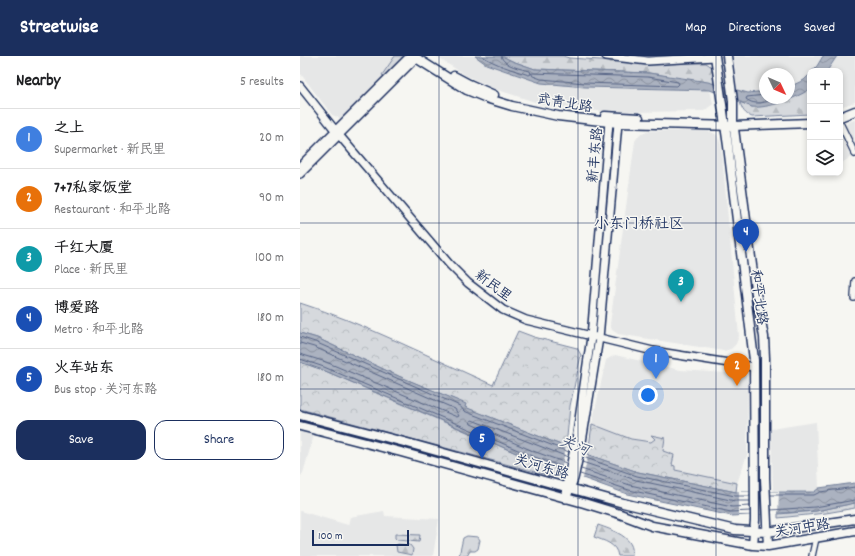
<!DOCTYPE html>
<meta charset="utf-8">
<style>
body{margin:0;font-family:Dekko,"LXGW WenKai TC",sans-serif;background:#f6f6f6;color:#202124}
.controls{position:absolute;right:12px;top:12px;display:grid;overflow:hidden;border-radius:8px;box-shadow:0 2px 6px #0003}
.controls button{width:36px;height:36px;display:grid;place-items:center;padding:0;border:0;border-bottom:1px solid #e0e0e0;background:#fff;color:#202124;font:20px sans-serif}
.compass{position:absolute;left:459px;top:12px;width:36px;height:36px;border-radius:50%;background:#fff;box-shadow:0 2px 6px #0003;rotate:134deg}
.scale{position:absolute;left:12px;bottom:10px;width:97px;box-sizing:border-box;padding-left:4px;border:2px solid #1b2f5e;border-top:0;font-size:11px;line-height:14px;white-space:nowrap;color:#1b2f5e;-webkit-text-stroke:3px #f6f6f2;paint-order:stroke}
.you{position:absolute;left:348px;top:339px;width:14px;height:14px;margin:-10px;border:3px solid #fff;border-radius:50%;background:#1a73e8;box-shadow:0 0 0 6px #1a73e833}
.badge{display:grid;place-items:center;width:26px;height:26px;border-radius:50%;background:#1b2f5e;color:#fff;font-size:13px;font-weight:700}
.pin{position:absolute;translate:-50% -33px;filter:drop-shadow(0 1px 2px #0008)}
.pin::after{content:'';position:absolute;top:21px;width:14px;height:12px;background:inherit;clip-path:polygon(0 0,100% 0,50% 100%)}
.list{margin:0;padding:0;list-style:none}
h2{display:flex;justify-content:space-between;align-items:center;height:52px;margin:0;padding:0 16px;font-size:17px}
h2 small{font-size:13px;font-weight:400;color:#757577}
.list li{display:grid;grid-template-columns:26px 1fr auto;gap:12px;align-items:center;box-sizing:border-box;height:60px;padding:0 16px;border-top:1px solid #e0e0e0}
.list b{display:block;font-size:15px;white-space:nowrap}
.list p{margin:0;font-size:13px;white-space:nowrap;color:#757577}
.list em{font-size:13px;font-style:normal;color:#757577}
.actions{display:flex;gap:8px;padding:12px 16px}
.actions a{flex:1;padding:9px 0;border:1px solid #1b2f5e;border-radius:12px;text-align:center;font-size:14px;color:#1b2f5e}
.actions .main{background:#1b2f5e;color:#fff}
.icon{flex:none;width:22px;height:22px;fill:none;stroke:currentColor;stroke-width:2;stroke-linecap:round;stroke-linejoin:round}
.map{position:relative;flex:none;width:555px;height:500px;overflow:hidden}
header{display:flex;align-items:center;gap:24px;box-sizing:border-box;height:56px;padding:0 20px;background:#1b2f5e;color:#fff}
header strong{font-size:19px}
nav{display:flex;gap:22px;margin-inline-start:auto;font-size:14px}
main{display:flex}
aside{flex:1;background:#fff}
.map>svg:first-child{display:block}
.built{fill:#e6e7e7}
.forest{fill:url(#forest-firs);stroke:#78849e}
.park{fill:url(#park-crowns);stroke:#78849e}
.water{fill:url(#water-waves);stroke:#717e99}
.pier{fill:#f6f6f2}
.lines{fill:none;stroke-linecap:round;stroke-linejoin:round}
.shore{stroke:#556385;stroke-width:1}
.minor-casing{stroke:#1b2f5e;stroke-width:8}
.tertiary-casing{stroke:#1b2f5e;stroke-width:10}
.secondary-casing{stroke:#1b2f5e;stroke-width:11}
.primary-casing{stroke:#1b2f5e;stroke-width:11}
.minor{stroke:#f6f6f2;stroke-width:5.5}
.tertiary{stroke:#f6f6f2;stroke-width:7}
.secondary{stroke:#f6f6f2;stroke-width:8}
.primary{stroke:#f6f6f2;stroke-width:8}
.grid{fill:none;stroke:#1b2f5e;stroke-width:1;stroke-opacity:0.55}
.labels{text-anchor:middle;stroke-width:3;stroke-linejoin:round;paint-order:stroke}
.street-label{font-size:14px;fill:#1b2f5e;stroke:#f6f6f2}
.neighbourhood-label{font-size:15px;fill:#1b2f5e;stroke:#f6f6f2}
.water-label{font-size:15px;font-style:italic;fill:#46567b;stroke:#f6f6f2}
</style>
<header>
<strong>Streetwise</strong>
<nav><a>Map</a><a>Directions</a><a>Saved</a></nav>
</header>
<main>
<aside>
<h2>Nearby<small>5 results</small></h2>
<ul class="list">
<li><span class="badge" style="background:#3f7fe0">1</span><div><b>之上</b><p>Supermarket · 新民里</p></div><em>20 m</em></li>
<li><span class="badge" style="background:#e8710a">2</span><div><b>7+7私家饭堂</b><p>Restaurant · 和平北路</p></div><em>90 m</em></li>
<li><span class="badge" style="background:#0f9aa8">3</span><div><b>千红大厦</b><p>Place · 新民里</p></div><em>100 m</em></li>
<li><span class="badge" style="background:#1a4fb4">4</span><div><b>博爱路</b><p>Metro · 和平北路</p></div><em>180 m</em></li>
<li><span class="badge" style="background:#1a4fb4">5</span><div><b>火车站东</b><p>Bus stop · 关河东路</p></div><em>180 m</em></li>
</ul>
<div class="actions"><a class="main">Save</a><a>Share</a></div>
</aside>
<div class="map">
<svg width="555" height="500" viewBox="0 0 555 500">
<defs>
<pattern id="forest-firs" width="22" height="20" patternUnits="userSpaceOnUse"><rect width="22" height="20" fill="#d6d9dd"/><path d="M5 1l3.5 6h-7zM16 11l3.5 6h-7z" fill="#b7bbc0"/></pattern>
<pattern id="park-crowns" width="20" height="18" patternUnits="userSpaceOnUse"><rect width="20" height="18" fill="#d6d9dd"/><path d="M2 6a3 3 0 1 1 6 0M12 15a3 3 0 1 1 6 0" fill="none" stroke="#b7bbc0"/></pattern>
<pattern id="water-waves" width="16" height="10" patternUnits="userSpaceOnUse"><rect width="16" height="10" fill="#abb2c0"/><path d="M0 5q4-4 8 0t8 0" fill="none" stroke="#8a919f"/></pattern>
</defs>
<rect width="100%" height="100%" fill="#f6f6f2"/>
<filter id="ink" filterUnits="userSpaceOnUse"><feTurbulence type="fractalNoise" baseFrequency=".025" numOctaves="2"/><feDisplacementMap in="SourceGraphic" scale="8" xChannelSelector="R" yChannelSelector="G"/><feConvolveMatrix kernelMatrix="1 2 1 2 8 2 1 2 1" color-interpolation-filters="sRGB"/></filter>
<g filter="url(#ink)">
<path class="built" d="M0,0H95L82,19L85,21L49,57L40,62L32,59L0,17Z
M135,0H175L186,8L241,27L285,31L410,34L413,48L404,55L330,56L298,55L247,50L195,33L167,20Z
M433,0H523L517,10L512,15H510V18L504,24L489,31V18H465V35L448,37L437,34Z
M537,0H555V46L540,51V15H527Z
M555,64V89L546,70L548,66Z
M347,75H409L417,79L421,88L439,280L436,288L431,293L424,295L318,278L312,274L310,268L335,85L340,78Z
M540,78L551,101L540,108Z
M315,299L380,314L443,318L448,322L447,399L437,427L375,414L363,395L365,382L352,379L355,383L352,386L331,383L292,368L306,304Z
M516,366L519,432L514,436L473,435L471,373Z
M0,375L14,379L3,417L0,421Z
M0,455L48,469L50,461L84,455L85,460L139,463L133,500H0Z"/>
<path class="forest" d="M202,0H263L269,2L346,7H406L412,11L414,28L349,17L235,13L212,5Z
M510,33V58L452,61C445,58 442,54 440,46L452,51L490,43Z
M298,469C312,474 336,481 332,500H318C316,487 304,485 294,481Z
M95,478L120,479L119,486L97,484L95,482Z
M167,480L178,481L180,484L178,493L175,495H170L167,500H159L163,482Z
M98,488L110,489L113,493L112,499L97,496L96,489Z"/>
<path class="park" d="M95,0H104L85,21L82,19Z
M0,247C66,268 129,301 193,329L218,275L234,281L277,292L281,299L270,350L266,391L164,351L165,348L96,319L17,282L0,277Z
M0,306L23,314L230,403L261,414C260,418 257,419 254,421L0,353Z
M292,368L331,383L351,386L355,383L351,379L365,382L363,395L374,399L372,409L375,410V414L437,427L436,436L338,416L288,399Z
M555,447V452L526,457L478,462V458L516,455Z"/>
<path class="water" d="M175,0H202L212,5L235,13L349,17L408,26L448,37L465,35V42H489V31L504,24L510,18V33C497,42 467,53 452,51L410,34L285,31L241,27L186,8Z
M523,0H537L527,15H512L517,10Z
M0,277L17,282L96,319L166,348L165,351L266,391L338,416L436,436H514L519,432L555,427V447L516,455L432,460L327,438L230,403L136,362L23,314L0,306Z"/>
<path class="pier" d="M266,391L288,399L283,423L261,414Z
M439,436H479L478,458L439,459Z"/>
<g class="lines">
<path class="shore" d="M182,0C196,9 213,14 229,19L231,18L230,15C222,13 203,10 201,0
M232,17L348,21L378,26L379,28L377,30L285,27L241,23L233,20Z
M465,39L447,41L446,43C456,51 468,45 479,42
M0,281L15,286L160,350L164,355L269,396
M0,287L14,291L155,353L159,360L157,361L26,306L0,298
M0,303L24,311L232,400L265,412
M283,401L337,420L435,440H450
M282,406L336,424L435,445H450
M266,407L233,395L171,368L170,365L172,364L268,401
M281,413L330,429L432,451L450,450
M280,418L329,434L431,456L450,455
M471,439H514L520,436L555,431
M471,454L515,451L555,444"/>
<g class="minor-casing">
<path id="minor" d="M540,67L555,98
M554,242L555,225
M512,500L516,482"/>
</g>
<g class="tertiary-casing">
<path id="tertiary" d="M306,0L348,5L415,1
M0,30L39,79L150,209L168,227L203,254L226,264L353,295L454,311
M313,61L318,67L299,282L282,386L274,423L266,443V430L276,384L291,281L309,66Z
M0,110L110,0
M0,118L116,2V0"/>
</g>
<g class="secondary-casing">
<path id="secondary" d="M113,0L167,34L189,43L212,50L258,60L318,67L434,70L510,67
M154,20L169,28L194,39
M305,60L339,62
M540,61L555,55"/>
</g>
<g class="primary-casing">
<path id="primary" d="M415,0L428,90L454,304L455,464L453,489
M427,0L433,45V65L455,232L464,281L465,302V422L468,490
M0,359L104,386L323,447L435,474L467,476L555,463
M0,370L101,396L284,447L320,458L352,470L453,489L468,490L555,475"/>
</g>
<use href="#minor" class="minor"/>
<use href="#tertiary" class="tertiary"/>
<use href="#secondary" class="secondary"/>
<use href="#primary" class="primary"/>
</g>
</g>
<path class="grid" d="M139,0V500M278,0V500M416,0V500M0,167H555M0,333H555"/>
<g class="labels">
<g class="street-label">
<text transform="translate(265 46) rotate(9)" y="5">武青北路</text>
<text transform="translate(294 99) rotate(-85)" y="5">新丰东路</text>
<text transform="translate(194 229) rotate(37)" y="5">新民里</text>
<text transform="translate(460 241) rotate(83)" y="5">和平北路</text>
<text transform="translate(242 410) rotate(16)" y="5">关河东路</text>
<text transform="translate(502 471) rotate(-9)" y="5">关河中路</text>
</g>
<g class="neighbourhood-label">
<text x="339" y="172">小东门桥社区</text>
</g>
<g class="water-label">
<text transform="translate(275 389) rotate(22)" y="5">关河</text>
</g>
</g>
</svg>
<div class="controls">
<button>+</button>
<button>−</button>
<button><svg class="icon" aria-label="layers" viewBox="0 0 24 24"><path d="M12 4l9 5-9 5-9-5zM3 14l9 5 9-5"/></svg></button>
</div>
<svg class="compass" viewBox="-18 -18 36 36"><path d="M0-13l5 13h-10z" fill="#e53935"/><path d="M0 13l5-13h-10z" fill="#757577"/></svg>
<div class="scale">100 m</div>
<div class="you"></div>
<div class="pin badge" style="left:356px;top:323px;background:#3f7fe0">1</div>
<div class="pin badge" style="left:437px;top:330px;background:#e8710a">2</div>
<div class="pin badge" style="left:381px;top:246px;background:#0f9aa8">3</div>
<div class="pin badge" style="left:446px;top:196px;background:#1a4fb4">4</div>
<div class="pin badge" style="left:182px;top:403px;background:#1a4fb4">5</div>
</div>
</main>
